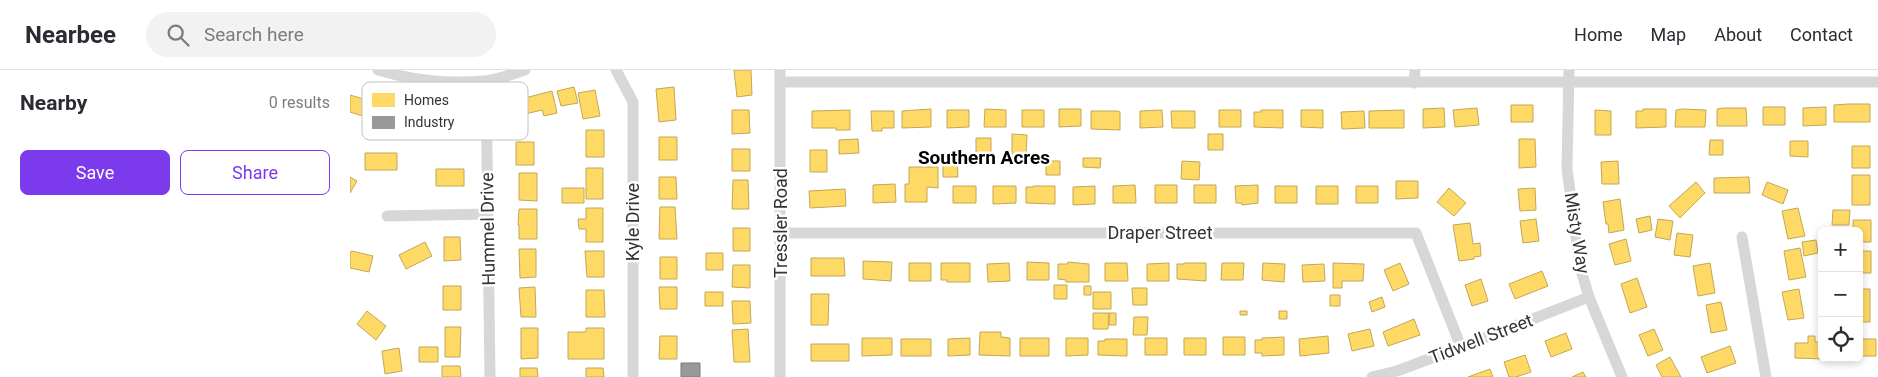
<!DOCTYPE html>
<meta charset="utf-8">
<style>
body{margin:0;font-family:Roboto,sans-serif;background:#f2f2f3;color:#2b2b33}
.controls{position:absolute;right:15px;bottom:15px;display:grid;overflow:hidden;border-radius:8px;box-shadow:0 2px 8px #0003}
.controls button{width:45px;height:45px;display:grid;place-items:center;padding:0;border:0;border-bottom:1px solid #e1e1e2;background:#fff;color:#2b2b33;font:25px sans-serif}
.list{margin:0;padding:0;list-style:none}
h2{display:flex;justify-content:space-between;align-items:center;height:65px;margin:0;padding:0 20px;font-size:21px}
h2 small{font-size:16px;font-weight:400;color:#7c7c81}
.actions{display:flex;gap:10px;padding:15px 20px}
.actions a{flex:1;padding:11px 0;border:1px solid #7c3aed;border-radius:8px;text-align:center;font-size:18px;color:#7c3aed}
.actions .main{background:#7c3aed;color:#fff}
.icon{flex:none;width:28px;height:28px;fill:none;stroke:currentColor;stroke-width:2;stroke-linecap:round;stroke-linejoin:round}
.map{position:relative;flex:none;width:1528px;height:307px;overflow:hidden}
header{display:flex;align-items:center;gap:30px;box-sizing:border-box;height:70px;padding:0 25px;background:#fff;border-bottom:1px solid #e1e1e2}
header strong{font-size:24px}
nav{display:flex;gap:28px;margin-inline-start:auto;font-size:18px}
.search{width:350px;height:45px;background:#f2f2f3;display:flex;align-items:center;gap:12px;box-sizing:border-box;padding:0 18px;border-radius:28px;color:#7c7c81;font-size:19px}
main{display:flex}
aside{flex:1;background:#fff}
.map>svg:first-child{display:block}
.homes{fill:#ffd966;stroke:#c2a757}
.industry{fill:#999;stroke:#7a7a7a}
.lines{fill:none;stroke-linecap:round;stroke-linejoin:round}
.minor{stroke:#d7d7d7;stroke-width:11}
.labels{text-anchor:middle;stroke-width:5;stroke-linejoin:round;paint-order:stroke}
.street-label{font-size:18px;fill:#333;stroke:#fff}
.neighbourhood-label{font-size:19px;font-weight:bold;fill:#000;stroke:#fff}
.key{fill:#fff;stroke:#c2c2c2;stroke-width:1}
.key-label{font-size:14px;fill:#333}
</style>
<header>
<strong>Nearbee</strong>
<div class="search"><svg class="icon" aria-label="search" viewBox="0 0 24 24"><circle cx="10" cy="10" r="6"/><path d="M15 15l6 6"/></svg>Search here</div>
<nav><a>Home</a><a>Map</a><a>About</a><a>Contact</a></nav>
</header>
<main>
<aside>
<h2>Nearby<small>0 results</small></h2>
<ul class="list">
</ul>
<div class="actions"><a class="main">Save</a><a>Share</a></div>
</aside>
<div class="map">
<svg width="1528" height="307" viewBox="0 0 1528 307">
<rect width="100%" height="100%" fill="#fff"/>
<path class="homes" d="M384,0H401L402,25L387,27Z
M224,17L228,33L211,36L207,21Z
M324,17L326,50L309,52L306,19Z
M245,20L250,46L233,49L228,23Z
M202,21L207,43L194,46L192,40L171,45L167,30Z
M0,25L27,33L22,49L0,42Z
M1498,34H1520V52H1484V35Z
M1161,35H1183V52H1161Z
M1413,37H1435V55H1413Z
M1476,37V55L1453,56V38Z
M1094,38L1095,57L1073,58V39Z
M1127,38L1129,55L1105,57L1103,40Z
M1374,38H1396L1397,56H1367V39Z
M581,39V57L552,58V41Z
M635,39L656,40V57H634Z
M709,39H731V56L709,57Z
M1293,39H1316V57L1286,58V41H1293Z
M1333,39L1356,40L1355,57H1325L1326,40Z
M382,40H399L400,63L382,64Z
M500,40V60H486V58H462V41Z
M597,40H619V57L597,58Z
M672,40H694V57H672Z
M812,40L813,57L790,58V41Z
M869,40H891V57H869Z
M911,40H933V58L904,57V42H911Z
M951,40H973V58L951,57Z
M1054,40V58H1019V41Z
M1245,40L1261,41V65H1245Z
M521,41H544V58H532V61H522Z
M741,41H768L770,42V60L741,59Z
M821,41H845V58H822Z
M1014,41L1015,58L992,59L991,42Z
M236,60H254V87H236Z
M662,64L677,65L676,87L662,86Z
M858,64H873V80H858Z
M309,67H327V90H309Z
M626,68H641V86H626Z
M508,69L509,83L489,84V70Z
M1169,69H1185L1186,97L1169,98Z
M1360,70H1373V85H1359Z
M1440,71H1458V87L1440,86Z
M166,72H184V95H166Z
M1502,76H1520V98H1502Z
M382,79H400V101H382Z
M460,80H477V102H460Z
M15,83H47V100H15Z
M733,88H751L750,98L733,97Z
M696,91H710V105H696Z
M832,91L850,92L849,110L831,109Z
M1268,91L1269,114H1252L1251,92Z
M593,92H607L608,107H593Z
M559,97H588V118L577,117V132H555V114H559Z
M236,98H253V129H236Z
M86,99H114V116H86Z
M169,103H187V131L169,130Z
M1502,105H1520V135H1502Z
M0,107L7,111L0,123Z
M309,107H326L327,129H309Z
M1399,107L1400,123H1364V108Z
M383,110H398L399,139H382Z
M1046,111H1068V128L1046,129Z
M1346,112L1355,123L1330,148L1319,136Z
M1417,112L1438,120L1433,134L1412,125Z
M545,114L546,132L523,133V115Z
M785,115L786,133H763V116Z
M805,115H827V133H805Z
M844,115H866V133H844Z
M908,115V133L892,135V133H886L885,116Z
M603,116H626V133H603Z
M643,116H666V133L643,134Z
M683,116H705V134L676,133V117H683Z
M745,116V134L723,135V117Z
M925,116H947V133H925Z
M966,116H988V134H966Z
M1006,116H1028V133H1006Z
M212,118H234V133H212Z
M1099,118L1116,133L1104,146L1087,132Z
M1185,118L1186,140L1170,141L1168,119Z
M495,119L496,136L460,138L459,121Z
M1270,129L1274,160L1259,163L1258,154H1256L1253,132Z
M310,137H325L327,169H309Z
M236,138H253V172H236V159H229L228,149H236Z
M1448,138L1455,166L1438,169L1432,141Z
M169,139H187V169H169V155H168Z
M1483,140H1500L1499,155H1482Z
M1300,146L1302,160L1289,163L1286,149Z
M1186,149L1189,171L1173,173L1170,151Z
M1308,149L1323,151L1320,170L1305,167Z
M1503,150H1521V172H1509V161H1503Z
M1120,153L1123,174L1130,173L1131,186L1124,187V189L1109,191L1103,155Z
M383,158H400V181H383Z
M1327,163L1343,165L1340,187L1324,185Z
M94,167H110L111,190L94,191Z
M1276,169L1281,191L1265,195L1259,174Z
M1466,170L1468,183L1454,186L1452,172Z
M75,172L82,186L56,199L49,185Z
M1450,178L1456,207L1439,210L1434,181Z
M169,179H186V207L170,208Z
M2,181L23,186L19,202L0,198V182Z
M235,181H254V207H237Z
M1509,181H1521V203H1509Z
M356,183H373V200H356Z
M310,187H327V209H310Z
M461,188H494L495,206H461Z
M513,191L542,192L541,211L513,209Z
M677,192L699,193V210H677Z
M718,192L739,194V212H716V210L708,209V194H717Z
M559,193H581V211H559Z
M591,193H620V212H597V210H591Z
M659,193L660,211L638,212L637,194Z
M755,193H777L778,211H755Z
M819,193V211H797V194Z
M834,193H856V211L827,209V194H834Z
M872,193H894L893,210H871Z
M913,193L935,194L934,212L912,210Z
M983,193L1014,194L1013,211H992V218H983Z
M1050,193L1059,214L1043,221L1034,200Z
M1360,193L1365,223L1348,226L1343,196Z
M974,194L975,211L953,212L952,195Z
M383,195H400V218L382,217Z
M1192,201L1198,216L1165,229L1159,214Z
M1287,208L1297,237L1280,243L1271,214Z
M1131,209L1138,231L1122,236L1115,215Z
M704,215H717V229H704Z
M93,216H111V240H93Z
M734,216H741V225H734Z
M185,217L186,247H171L169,218Z
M309,217H327V239H310Z
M782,218H797V235H783Z
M1449,219L1454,248L1438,250L1432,222Z
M1509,219H1520V252H1509Z
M236,220H254L255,247H236Z
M355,222H373V236H355Z
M743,222H761V239H743Z
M461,224H479L478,255H461Z
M980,225H990V236H980Z
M1032,227L1035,237L1022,242L1019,232Z
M382,231H400L401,253L383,254Z
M1371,232L1377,260L1361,263L1356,235Z
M17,241L36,256L26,270L7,254Z
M890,241H897V245H890Z
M929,241H937V249H929Z
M743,243H759L758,259H743Z
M759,243H766V255H759Z
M784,247H798L797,265H783Z
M1064,249L1070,265L1038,276L1033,262Z
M95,257H111L110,287H95Z
M171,258H188V288L171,289Z
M236,258H254V289H218V262H236Z
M398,259L400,292H384L382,260Z
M1020,259L1024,276L1002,281L998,264Z
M1304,259L1313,280L1298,286L1289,265Z
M630,262H651V267L660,268V286L629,285Z
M1216,263L1222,279L1201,287L1195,271Z
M310,266H327V289H309Z
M978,266L979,283L950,286L949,269Z
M1458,266H1465V272H1472V288L1473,289L1445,288V273H1458Z
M873,267H895V285H873Z
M934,267V285L912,286V283H905V270H912V268Z
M512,268H542V285L512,286Z
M620,268V285L598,286V269Z
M670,268H699V286H670Z
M716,268H738V285L716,286Z
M795,268H817V285H795Z
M834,268H856V285H834Z
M551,269H581V286H551Z
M755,269H777V286L748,285V271H755Z
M1509,269H1526V286H1509Z
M461,274H499V291H461Z
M1380,276L1386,293L1357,303L1351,287Z
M69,277H88V292H69Z
M49,278L52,301L35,304L32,281Z
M1175,285L1181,302L1166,307H1159L1154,292Z
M1320,287L1331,307H1312L1306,295Z
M92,296H110L111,307H92Z
M170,298H187L188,307H170Z
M236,298H253L254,307H236Z
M1140,299L1143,307H1118Z
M1233,302L1236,307H1222Z"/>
<path class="industry" d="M331,293H350V307H331Z"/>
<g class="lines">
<path class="minor" d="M28,0C61,10 99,14 134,11C148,10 162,4 175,0
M266,0L283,32V307
M1219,0L1217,99L1230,197L1239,227L1272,307
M136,11L140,307
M432,12H1528
M1064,13L1065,0
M37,146L138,144
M431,163H1066L1111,277
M1392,167L1416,307
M430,307V0
M1022,307L1047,301L1111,277L1239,227"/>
</g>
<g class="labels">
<g class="street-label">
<text transform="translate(283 152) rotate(-90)" y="6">Kyle Drive</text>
<text transform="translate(431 153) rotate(-90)" y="6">Tressler Road</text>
<text transform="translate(138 159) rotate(-91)" y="6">Hummel Drive</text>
<text x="810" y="169">Draper Street</text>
<text transform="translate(1227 163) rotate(81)" y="6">Misty Way</text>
<text transform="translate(1131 269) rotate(-21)" y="6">Tidwell Street</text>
</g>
<g class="neighbourhood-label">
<text x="634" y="94">Southern Acres</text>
</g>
</g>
<rect x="12" y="12" width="166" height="58" rx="8" class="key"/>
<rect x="22" y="23" width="23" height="14" fill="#ffd966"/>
<rect x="22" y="46" width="23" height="13" fill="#999"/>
<g class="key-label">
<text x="54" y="35">Homes</text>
<text x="54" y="57">Industry</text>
</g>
</svg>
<div class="controls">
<button>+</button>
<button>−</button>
<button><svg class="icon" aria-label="locate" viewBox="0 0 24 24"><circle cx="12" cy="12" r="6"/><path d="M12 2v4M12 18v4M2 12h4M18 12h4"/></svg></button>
</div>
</div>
</main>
